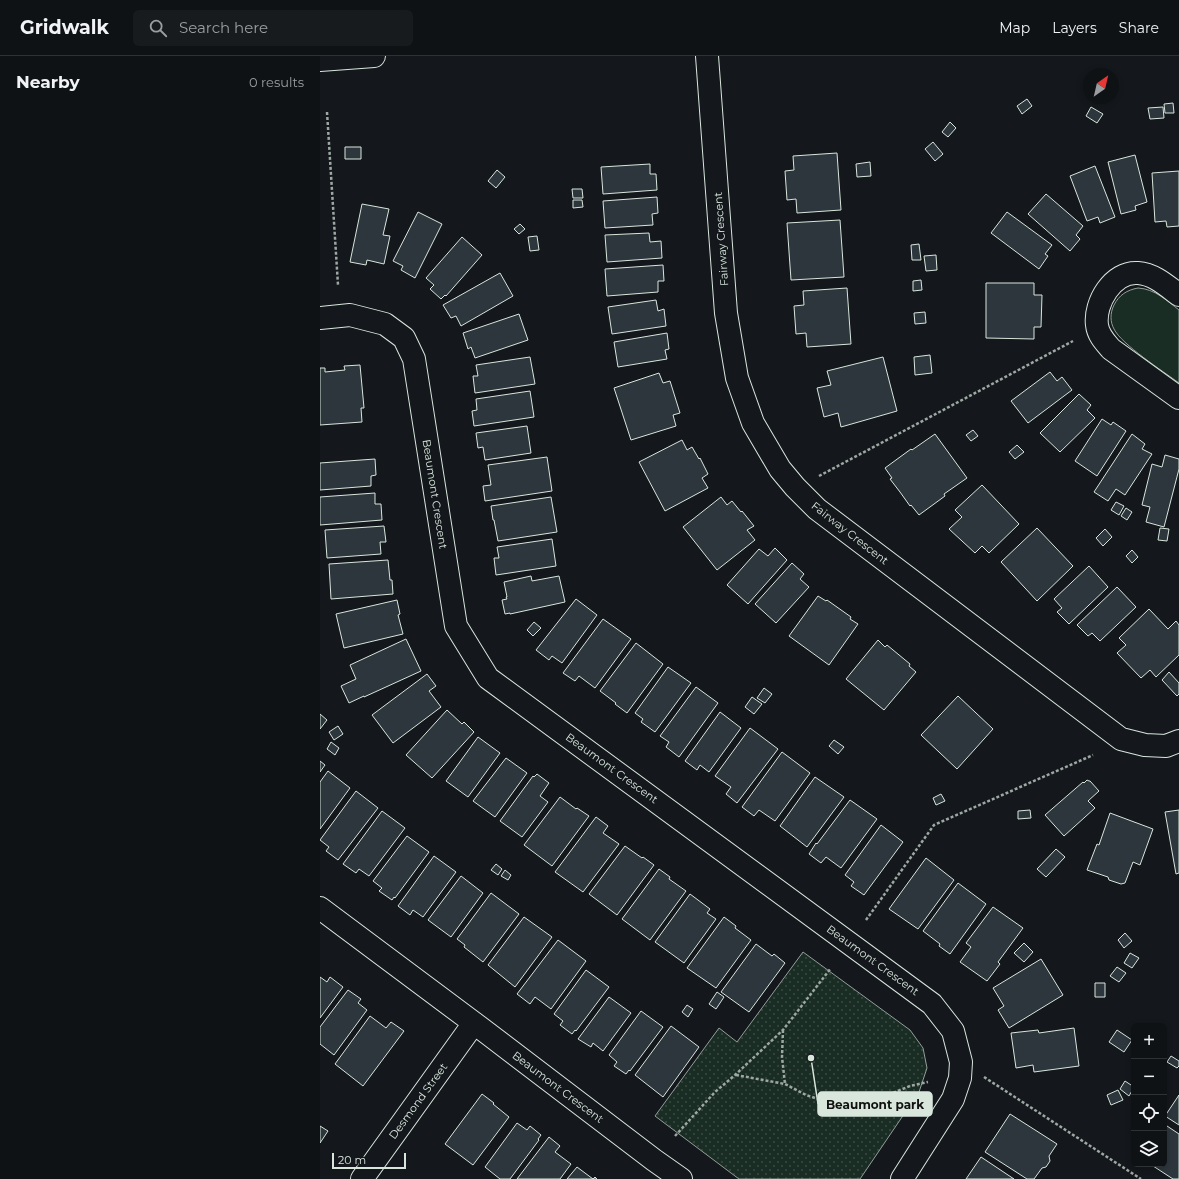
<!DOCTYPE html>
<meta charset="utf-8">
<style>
body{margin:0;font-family:Montserrat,sans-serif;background:#181b1e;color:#f1f3f6}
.controls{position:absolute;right:12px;bottom:12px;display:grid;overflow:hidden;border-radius:6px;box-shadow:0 2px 6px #0003}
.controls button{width:36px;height:36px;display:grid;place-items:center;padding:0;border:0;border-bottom:1px solid #2f3234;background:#0f1215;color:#f1f3f6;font:20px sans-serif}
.compass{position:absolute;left:763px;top:12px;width:36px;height:36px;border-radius:50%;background:#0f1215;box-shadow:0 2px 6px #0003;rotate:34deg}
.scale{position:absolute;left:12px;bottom:10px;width:74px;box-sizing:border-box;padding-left:4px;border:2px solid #d8e6dc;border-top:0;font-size:11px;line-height:14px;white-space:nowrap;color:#d8e6dc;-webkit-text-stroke:3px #14181c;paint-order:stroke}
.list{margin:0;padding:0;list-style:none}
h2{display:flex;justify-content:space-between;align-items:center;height:52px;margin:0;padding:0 16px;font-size:17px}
h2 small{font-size:13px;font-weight:400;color:#9b9ea0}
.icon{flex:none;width:22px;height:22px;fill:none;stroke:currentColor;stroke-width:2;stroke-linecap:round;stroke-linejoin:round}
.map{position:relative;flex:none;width:859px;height:1123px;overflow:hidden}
header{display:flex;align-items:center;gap:24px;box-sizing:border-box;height:56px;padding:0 20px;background:#0f1215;border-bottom:1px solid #2f3234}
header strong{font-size:19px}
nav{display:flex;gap:22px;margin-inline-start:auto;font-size:14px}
.search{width:280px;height:36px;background:#181b1e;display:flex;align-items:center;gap:10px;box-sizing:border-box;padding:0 14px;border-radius:6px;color:#9b9ea0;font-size:15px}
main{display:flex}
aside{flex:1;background:#0f1215}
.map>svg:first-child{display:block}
.green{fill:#1a2d24;stroke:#939e99}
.park{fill:url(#park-dots);stroke:#939e99}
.building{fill:#2c363c;stroke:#d8e6dc}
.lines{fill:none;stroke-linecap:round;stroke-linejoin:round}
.minor-casing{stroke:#d8e6dc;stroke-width:24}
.secondary-casing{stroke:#d8e6dc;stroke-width:24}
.path{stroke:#9da8a2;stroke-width:2.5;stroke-dasharray:3 2;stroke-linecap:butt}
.minor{stroke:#14181c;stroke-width:22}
.secondary{stroke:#14181c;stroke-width:22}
.labels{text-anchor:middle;stroke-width:3;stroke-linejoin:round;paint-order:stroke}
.street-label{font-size:11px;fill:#d8e6dc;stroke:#14181c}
.leader{fill:none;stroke:#d8e6dc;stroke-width:1.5}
.callout-dot{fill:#d8e6dc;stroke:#14181c;stroke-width:1.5}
.callout{fill:#d8e6dc;stroke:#d8e6dc;stroke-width:1.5}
.callout-label{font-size:12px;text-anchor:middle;font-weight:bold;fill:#111}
</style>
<header>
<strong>Gridwalk</strong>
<div class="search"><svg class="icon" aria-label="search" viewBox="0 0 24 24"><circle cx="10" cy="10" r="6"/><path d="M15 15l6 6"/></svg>Search here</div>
<nav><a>Map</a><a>Layers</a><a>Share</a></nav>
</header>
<main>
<aside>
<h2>Nearby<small>0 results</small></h2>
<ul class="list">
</ul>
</aside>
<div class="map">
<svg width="859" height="1123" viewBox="0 0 859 1123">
<defs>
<pattern id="park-dots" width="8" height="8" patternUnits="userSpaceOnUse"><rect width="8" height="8" fill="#1a2d24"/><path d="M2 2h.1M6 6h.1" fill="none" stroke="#3b4b43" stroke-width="1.8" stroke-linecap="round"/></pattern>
</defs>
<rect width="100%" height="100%" fill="#14181c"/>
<path class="green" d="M818,232C835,233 846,244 859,254V327C844,316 801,288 794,273C790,266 790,257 794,249C799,239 807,234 818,232Z"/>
<path class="park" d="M483,896L590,974L603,992L607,1012L599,1036L540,1123H419L335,1060L399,972L417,986Z"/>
<path class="building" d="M707,43L712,50L702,58L697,50Z
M853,47L854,57H845L844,48Z
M771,51L783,58L777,67L766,60Z
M843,51L844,62L830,63L828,52Z
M630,66L636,72L628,81L622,76Z
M613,86L623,98L615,105L605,93Z
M25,91H41V103H25Z
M517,97L521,154L477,157L476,143L467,144L465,115L474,114L473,100Z
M815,99L827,146L815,150L816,154L801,158L788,106Z
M550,106L551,120L537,121L536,108Z
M330,108V118H336L337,134L283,138L281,111Z
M775,110L795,161L780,167L778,161L767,165L750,120Z
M177,114L185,121L176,132L168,125Z
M859,115V170L847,171L846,165L835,166L832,117Z
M252,133H262L263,142H253Z
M726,138L763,170L756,179L760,183L750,195L708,158Z
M337,141L338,157L332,158L333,169L285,172L283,145Z
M253,144H262L263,151L253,152Z
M42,148L69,153L63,179L70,180L64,208L47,204L46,209L30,206Z
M98,156L122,168L95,222L81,214L83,210L73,205Z
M687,156L732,189L725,198L728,200L719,213L671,177Z
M520,164L524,221L471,224L467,167Z
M200,168L205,173L199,178L194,173Z
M329,177L330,186L341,185L342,202L287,206L285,179Z
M217,180L219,194L210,195L208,181Z
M142,181L162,199L126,240L125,239L121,243L110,233L114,229L106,222Z
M599,188L601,204H592L591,189Z
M616,199L617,214L606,215L604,200Z
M343,209L344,225H338V236L287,240L285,213Z
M180,217L193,240L141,270L136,260L131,262L123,249Z
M601,224L602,234L593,235V225Z
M666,227H714V239H722L721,271H714V283L666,282Z
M527,232L531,288L487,291L486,277L476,278L474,250L484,249L483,235Z
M336,244L338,255L344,253L346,270L292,278L288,251Z
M605,256L606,267L595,268L594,257Z
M199,258L208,284L155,302L151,291L148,293L143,277Z
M347,277L349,293L345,294L347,303L298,311L294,286Z
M610,299L612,317L595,319L594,301Z
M210,301L215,328L155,337L153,320H158L156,309Z
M563,301L577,355L521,371L518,357L504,361L497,332L511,329L507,315Z
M40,309L44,352H41L42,366L0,369V312H5V316L25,314L24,310Z
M730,316L737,325L742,321L752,334L708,367L691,345Z
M339,317L343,327L350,325L360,357L353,359L356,370L311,384L294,332Z
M210,335L214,361L154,370L152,355L157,354L156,343Z
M759,338L771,349L767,354L775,362L740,396L720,377Z
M782,363L791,369L793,366L806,375L777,420L755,405Z
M207,370L211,397L165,404L163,391L158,392L156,377Z
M653,374L658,380L651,385L646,379Z
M615,378L647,422L624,438L625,440L599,459L591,449L590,450L580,436L570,423L572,422L565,412L591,393L592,394Z
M812,378L825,388L822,393L832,398L805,439L796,433L788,445L774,436Z
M362,384L367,394L372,391L379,403L380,402L388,418L382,422L388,432L345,455L319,406Z
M697,389L704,396L695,403L689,396Z
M845,399L859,403V413L844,471L826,466L830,451L822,449L832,408L842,411Z
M227,401L232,435L165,445L163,430L171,429L168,409Z
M55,403L56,419L51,420V430L0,434V407Z
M662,429L699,468L669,497L662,490L655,497L629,473L642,461L635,454Z
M55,437V448H61L62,464L0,469V441Z
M231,441L237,476L178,485L174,464H173L171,450Z
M401,441L407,449L412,445L421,456L422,455L434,470L427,474L435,484L397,514L363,471Z
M796,446L804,450L799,459L791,454Z
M806,452L812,456L807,464L801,460Z
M64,470L66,486H60L61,498L7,502L5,474Z
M717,472L753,510L717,545L681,506Z
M840,472L849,473L847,485L838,484Z
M785,473L792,481L783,490L776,482Z
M232,483L236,510L176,519L174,502H179L177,491Z
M455,492L467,504L428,548L407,529L439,493L448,500Z
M812,494L818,501L812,507L806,500Z
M68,504L70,524H72L73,538L11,543L9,508Z
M472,507L484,518L480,523L489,531L456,567L435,548Z
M769,510L788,531L749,568L737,556L742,552L734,543Z
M211,520L212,525L239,520L245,546L190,558V557L185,558L182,544L187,543L186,541H187L184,526Z
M797,531L816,551L780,585L772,577L768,580L757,569Z
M498,540L506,545L507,544L531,561L530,563L538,568L509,609L469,580Z
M256,543L277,559L242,607L232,600L229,604L216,594Z
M77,544L80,558L78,559L83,578L24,592L16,558Z
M829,553L848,573L856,565L859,569V599L836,621L830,614L821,622L797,597L806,589L799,582Z
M283,563L311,583L275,632L259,620L255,625L243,617Z
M214,566L221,572L213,580L207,574Z
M86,583L101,615L44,641V640L29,647L21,630L36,623L30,609Z
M558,584L565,591L567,589L590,608L589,610L596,616L564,654L526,623Z
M316,587L343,608L307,657L295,648L296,647L280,635Z
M348,611L371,627L335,676L321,666L323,663L315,657Z
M849,616L859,627V638L857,640L842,624Z
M107,618L116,630L109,635L121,651L73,687L52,659Z
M376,631L398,647L359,701L346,691L349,686L340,680Z
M444,632L452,638L445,647L437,642Z
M638,640L673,673L637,713L601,679Z
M432,641L442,648L434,658L425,651Z
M127,654L142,668L144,666L154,676L112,722L86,699Z
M400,656L421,672L389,716L380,709L377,714L365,705Z
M0,658L7,664L0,673Z
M18,670L23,678L14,684L9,676Z
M430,672L458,693L417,747L406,738L411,731L395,720Z
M158,681L180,697L148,741L126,725Z
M514,684L524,691L518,698L509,690Z
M11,686L19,692L15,699L7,693Z
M462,696L490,717L455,765L439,754L434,760L422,751Z
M186,702L207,717L175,761L153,745Z
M0,705L5,709L0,716Z
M8,715L30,732L0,773V726Z
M217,718L229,727L220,740L228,746L202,781L180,765L213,720L214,721Z
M495,721L524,741L487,791L460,770Z
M767,724L769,725H770L779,735L768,745L775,752L744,780L725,759L763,726L764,727Z
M36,735L58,752L18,804L6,795L9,791L0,784Z
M621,738L625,745L616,749L613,742Z
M240,741L256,753L257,752L269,760L232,810L204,789Z
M530,744L557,763L521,812L506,801L501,807L489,798L496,787L497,788Z
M710,754L711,762L698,763V755Z
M859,754V817L856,818L845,756Z
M62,755L85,772L49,820L39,813L36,817L23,808Z
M790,757L833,773L820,809L813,806L805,827L801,828L789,824L788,821L767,814L777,788L779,789Z
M276,761L288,770L283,777L299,788L263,836L235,816Z
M561,769L583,786L544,839L531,830L534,826L525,819Z
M87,780L109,796L75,842L74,841L72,844L59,835L62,832L53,825Z
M305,790L322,802L323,801L334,809L297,859L269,838Z
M736,793L745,801L726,821L717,813Z
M114,800L136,816L103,861L93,854L90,859L78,850Z
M606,802L634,824L598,873L569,853Z
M176,808L182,813L178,819L171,814Z
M339,813L350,821L349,823L366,835L330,884L302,863Z
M185,814L191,819L188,824L181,820Z
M141,820L163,837L131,881L108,864Z
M638,827L666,848L630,898L619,890L620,888L603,875Z
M171,837L199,858L163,906L144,891L145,889L137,883Z
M370,838L390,853L387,857L396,863L364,907L335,886Z
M673,851L703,872L678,906L680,908L667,925L640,906L651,891L646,887Z
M204,861L232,881L195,931L168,909Z
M404,861L416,870L415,872L431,884L396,932L367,912Z
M805,877L812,885L804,892L798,884Z
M238,884L266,905L231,953L215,941L210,948L197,938Z
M704,887L713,896L704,906L694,897Z
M436,888L452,900L454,898L465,907L429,956L401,936Z
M810,897L819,902L812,912L804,907Z
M721,903L743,939L689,972L678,954L684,950L673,932Z
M797,911L806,917L799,926L790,920Z
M266,914L289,931L256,975L255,974L252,978L240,969L243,965L234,958Z
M0,921L7,926L10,921L23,931L0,962Z
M775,927H785V941H775Z
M28,934L41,943L38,947L47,954L14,999L0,988V971Z
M397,936L404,941L396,953L389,948Z
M289,941L311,957L283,995L273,987L271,991L258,983Z
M367,949L373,953L368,961L362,956Z
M321,955L343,971L310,1015L309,1014L306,1018L294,1010L297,1006L289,999Z
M50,960L66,972L71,966L84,975L43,1030L15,1008Z
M351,970L379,991L343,1041L315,1019Z
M754,972L759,1010L714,1016L713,1009L696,1012L691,977L718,974L719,977Z
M797,974L812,984L804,996L789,986Z
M851,1000L859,1005V1010L857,1012L847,1006Z
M805,1025L814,1031L809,1040L800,1033Z
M798,1034L803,1044L791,1049L787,1039Z
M162,1038L174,1047L173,1048L189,1061L153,1109L125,1088Z
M859,1039V1069L845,1060Z
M690,1058L737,1088L729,1100L730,1105L726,1111L722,1112L714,1123H707L665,1096Z
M197,1067L207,1074L210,1070L221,1079L218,1083L219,1084L190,1123H180L165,1111Z
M844,1068L859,1078V1123H853L830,1108H844Z
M0,1070L8,1075L0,1087Z
M229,1081L240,1090L235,1096L251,1108L240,1123H197Z
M661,1101L694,1123H646Z
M257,1111L273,1123L275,1121L277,1123H247Z"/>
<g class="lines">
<g class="minor-casing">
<path id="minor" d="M387,0L406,257L417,322L433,367L460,413L475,431L497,453L801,683L825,689L846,690L859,685
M859,239C847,230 834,218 818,217C793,215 774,247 777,269C778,279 785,286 791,293L859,342
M0,262L30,259L65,268L84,282L94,303L136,570L168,622L612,948L633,975L641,1006L640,1022L633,1043L582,1123
M0,852L154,967L334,1104L361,1123
M42,1123L154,967"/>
</g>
<g class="secondary-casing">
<path id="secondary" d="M0,4L54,0"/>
</g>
<path class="path" d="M7,56L18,229
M499,420L753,285
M546,864L614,769L773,699
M463,974L462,1001L465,1028
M416,1019L465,1028L486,1039L519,1050L543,1049L590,1030L608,1026
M664,1021L821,1123
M355,1080L395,1036L415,1019L463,974L511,912"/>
<use href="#minor" class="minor"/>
<use href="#secondary" class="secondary"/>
</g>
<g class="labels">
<g class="street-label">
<text transform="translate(401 183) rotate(-94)" y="4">Fairway Crescent</text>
<text transform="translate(115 438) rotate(81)" y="4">Beaumont Crescent</text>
<text transform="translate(530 477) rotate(38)" y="4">Fairway Crescent</text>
<text transform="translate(292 712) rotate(36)" y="4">Beaumont Crescent</text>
<text transform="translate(553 904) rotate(36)" y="4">Beaumont Crescent</text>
<text transform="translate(238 1031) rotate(37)" y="4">Beaumont Crescent</text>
<text transform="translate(98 1045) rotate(-54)" y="4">Desmond Street</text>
</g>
</g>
<path class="leader" d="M491 1002L498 1048"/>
<circle class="callout-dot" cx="491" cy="1002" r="4"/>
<rect class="callout" x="498" y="1036" width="114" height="24" rx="4"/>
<g class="callout-label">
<text x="555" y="1053">Beaumont park</text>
</g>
</svg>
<div class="controls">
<button>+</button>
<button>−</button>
<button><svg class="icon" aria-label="locate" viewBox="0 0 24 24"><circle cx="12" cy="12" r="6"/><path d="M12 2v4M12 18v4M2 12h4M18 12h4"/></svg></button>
<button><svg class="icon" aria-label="layers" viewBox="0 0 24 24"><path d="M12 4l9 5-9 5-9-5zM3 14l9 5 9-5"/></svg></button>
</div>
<svg class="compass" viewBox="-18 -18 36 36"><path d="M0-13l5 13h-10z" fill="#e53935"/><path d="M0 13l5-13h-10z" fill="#9b9ea0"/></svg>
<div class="scale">20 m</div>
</div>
</main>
